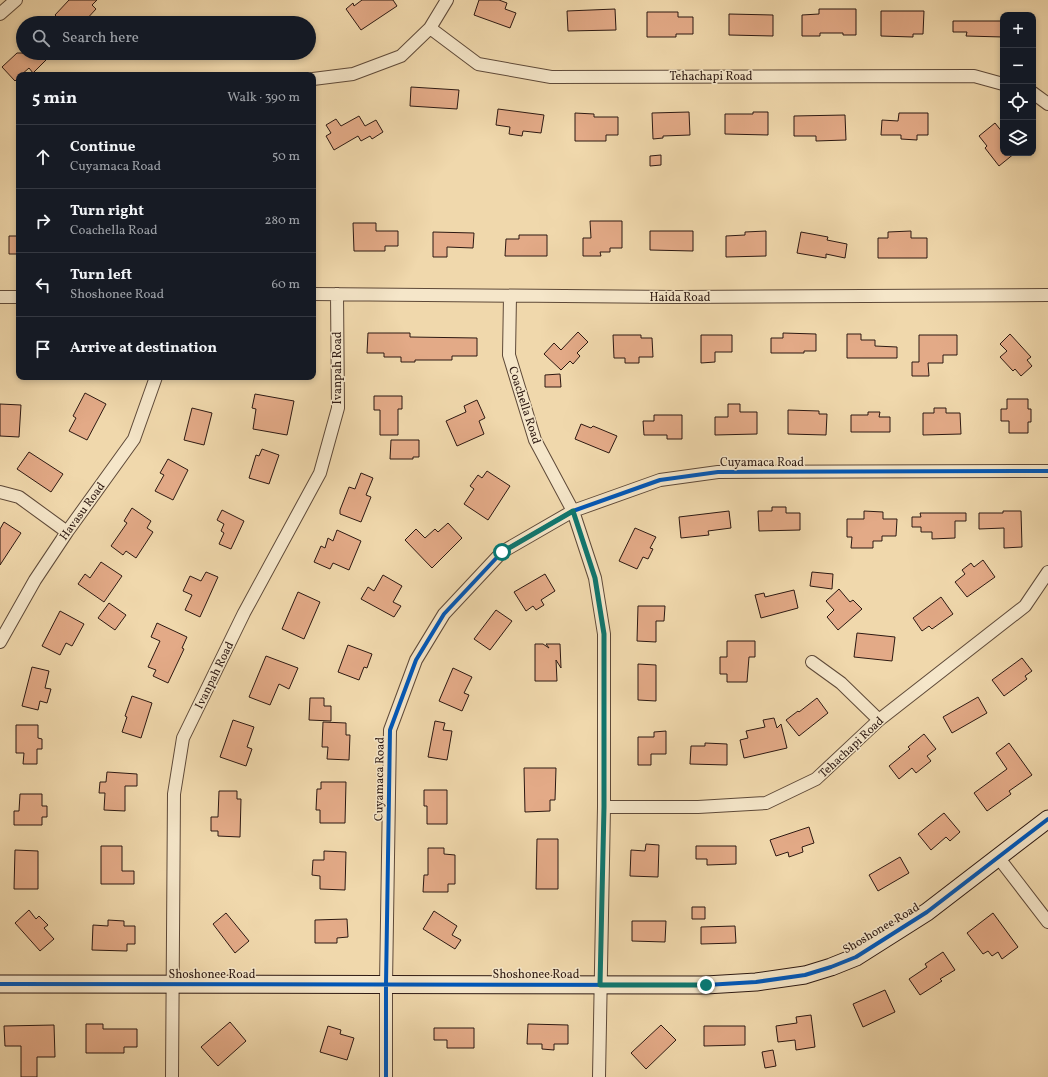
<!DOCTYPE html>
<meta charset="utf-8">
<style>
body{margin:0;font-family:Vollkorn,serif;background:#20242c;color:#f1f3f6}
.controls{position:absolute;right:12px;top:12px;display:grid;overflow:hidden;border-radius:8px;box-shadow:0 2px 6px #0003}
.controls button{width:36px;height:36px;display:grid;place-items:center;padding:0;border:0;border-bottom:1px solid #363941;background:#171b24;color:#f1f3f6;font:20px sans-serif}
.stop{position:absolute;width:12px;height:12px;margin:-9px;border:3px solid #0f766e;border-radius:50%;background:#fff}
.stop.end{background:#0f766e;border-color:#fff;box-shadow:0 1px 4px #0008}
.list{margin:0;padding:0;list-style:none}
h2{display:flex;justify-content:space-between;align-items:center;height:52px;margin:0;padding:0 16px;font-size:17px}
h2 small{font-size:13px;font-weight:400;color:#9ea1a6}
.list li{display:grid;grid-template-columns:26px 1fr auto;gap:12px;align-items:center;box-sizing:border-box;height:64px;padding:0 16px;border-top:1px solid #363941}
.list b{display:block;font-size:15px;white-space:nowrap}
.list p{margin:0;font-size:13px;white-space:nowrap;color:#9ea1a6}
.list em{font-size:13px;font-style:normal;color:#9ea1a6}
.icon{flex:none;width:22px;height:22px;fill:none;stroke:currentColor;stroke-width:2;stroke-linecap:round;stroke-linejoin:round}
.map{position:relative;flex:none;width:1048px;height:1077px;overflow:hidden}
.search{position:absolute;background:#171b24;box-shadow:0 2px 6px #0003;left:16px;top:16px;width:300px;height:44px;display:flex;align-items:center;gap:10px;box-sizing:border-box;padding:0 14px;border-radius:22px;color:#9ea1a6;font-size:15px}
.panel{position:absolute;background:#171b24;box-shadow:0 2px 6px #0003;left:16px;top:72px;width:300px;height:308px;border-radius:8px}
.map>svg:first-child{display:block}
.building{fill:#e3aa87;stroke:#2d1912}
.lines{fill:none;stroke-linecap:round;stroke-linejoin:round}
.street-casing{stroke:#5e4938;stroke-width:14}
.secondary-casing{stroke:#2d1912;stroke-width:19}
.street{stroke:#f5e6c9;stroke-width:12}
.secondary{stroke:#f5e6c9;stroke-width:17}
.cycleway-casing{stroke:#f5e6c9;stroke-width:6}
.cycleway{stroke:#0057b8;stroke-width:4}
.route{stroke:#0f766e;stroke-width:5}
.labels{text-anchor:middle;stroke-width:3;stroke-linejoin:round;paint-order:stroke}
.street-label{font-size:12px;fill:#2d1912;stroke:#f5e6c9}
</style>
<div class="map">
<svg width="1048" height="1077" viewBox="0 0 1048 1077">
<rect width="100%" height="100%" fill="#f0d8ac"/>
<filter id="stains"><feTurbulence type="fractalNoise" baseFrequency=".005" numOctaves="4"/><feColorMatrix values="0 0 0 0 .2 0 0 0 0 .09 0 0 0 0 .02 0 0 0 .5 -.17"/></filter>
<radialGradient id="worn" r=".72"><stop offset=".6" stop-color="#630" stop-opacity="0"/><stop offset="1" stop-color="#630" stop-opacity=".3"/></radialGradient>
<path class="building" d="M69,0H97L92,5L96,9L84,22L80,17L74,23H63L55,15Z
M362,0H393L397,6L361,30L346,9L353,3L354,6Z
M479,0H499L507,3L505,9L516,13L510,28L474,15Z
M615,9L616,30L568,31L567,11Z
M819,9H856V35H843V33H820V36H802V15L819,14Z
M881,11H924L923,34H913V37L881,36Z
M647,12H678V17H693V34H676V37H647Z
M729,14L773,15V36L729,35Z
M953,21H1003V37L966,36L967,32H953Z
M17,53H43L48,58L33,73L29,68L21,75H19V77L15,81L2,67Z
M411,87L459,90L457,109L410,106Z
M498,109L544,115L541,133L523,131L522,136L509,134L510,127L496,125Z
M689,112L690,135L663,136V138L653,139L652,113Z
M753,112H768V135L725,134V114H753Z
M575,113L594,114V117H618V135H606V141H575Z
M899,113H928V135H917V140L901,139V135H881L882,120L898,121Z
M845,115L846,140L816,141V136H794V116Z
M359,116L365,126L376,120L383,132L372,139L370,136L361,141L358,136L334,150L326,136L331,133L326,125L336,119L341,126Z
M995,123L1003,133V153H1015L999,166L985,148L987,146L979,136Z
M661,155V165L650,166V156Z
M590,221H622V248H610V252H600L601,256H583V238H591Z
M353,223H376V231H398V246H385V251H354Z
M650,231H693V251L650,250Z
M766,231V256L726,257V236L745,235V232Z
M911,231V238H927V258H878V238H888V232Z
M433,232L474,233L473,248L447,247V257H433Z
M801,232L828,237L827,240L847,244L845,258L826,254V258L797,253Z
M519,235H547V256H505L506,239H519Z
M9,236H19V254H9Z
M578,332L588,342L577,353L580,356L573,364L570,361L561,370L544,354L554,343L561,350Z
M368,333H410V337L477,338V356H452V360H415V362H401V357H384V353H367Z
M783,333L816,334V351H804V353H771V338H783Z
M847,334H861V340H875V346L897,347V358H847Z
M1010,334L1031,357L1027,360L1032,366L1021,376L1015,369L1013,371L1000,357L1007,351L1000,344Z
M613,335H641V338H652L653,357H639V363H625V358H614Z
M701,335H732V352H715V362L701,363Z
M919,335H957V355H943V363H928L929,376H912V362H919Z
M560,374L561,387H545V375Z
M85,393L106,404L87,440L69,431L76,418L73,416Z
M255,394L294,401L287,435L253,429L256,409L252,408Z
M374,396H402V409H398V435H380V410H374Z
M1007,399H1028V409H1031V422H1028V433H1009V421H1001V409H1007Z
M477,400L485,418L479,421L484,434L457,446L446,421L466,412L464,406Z
M0,404L21,405L19,437L0,436Z
M728,404H740V412H757V434L715,435V417H728Z
M192,408L212,413L204,445L184,440Z
M934,408H946V413H960L961,434L923,435V413H934Z
M788,410L819,411V414H827L826,435L788,434Z
M868,412H880L879,417H890V432H851V415H868Z
M654,415H682V439H667V435H644L643,421H654Z
M581,424L591,428L593,426L617,436L609,453L575,439Z
M391,440H419V457H413V459H390Z
M262,449L279,455L269,484L249,478L256,455L259,456Z
M29,452L63,474L51,492L17,469Z
M168,459L188,470L173,500L155,491L164,475L160,473Z
M487,471L510,486L488,520L464,504L474,489L470,486L478,475L482,478Z
M361,473L373,478L366,495L371,497L361,522L340,514V510L349,487L355,489Z
M772,507H786V513H800V530L759,531L758,511H772Z
M132,508L151,521L147,528L153,532L136,558L126,551L123,555L111,546L127,523L124,521Z
M222,510L244,521L231,549L219,544L224,533L221,531L224,524L217,520Z
M729,511L731,528L708,531L709,535L681,538L679,517Z
M864,511L883,512V519H897L896,536H882V541H873V548H851L852,537H847V519H864Z
M1003,511H1021L1022,547L1004,548V528L979,529V513H1003Z
M920,513H966V521H955V538L932,539V532H921V527H912V517H921Z
M4,522L21,533L0,565V529Z
M448,523L462,538L432,568L405,540L416,529L425,538L435,529L438,532Z
M635,528L656,537L650,548L653,549L648,559L643,557L637,569L619,561Z
M337,530L361,541L349,570L333,563L330,569L314,562L321,546L325,548L328,538L333,541Z
M983,560L995,577L967,597L955,582L965,574L962,570L971,563L974,567Z
M101,562L122,576L104,602L78,584L85,574L90,578Z
M206,572L218,577L200,617L185,610L192,595L183,591L190,576L201,581Z
M812,572L833,574L832,589L810,586Z
M545,574L555,591L541,600L544,605L536,610L533,606L526,611L514,592Z
M383,575L402,586L393,602L401,606L394,617L361,599L368,587L374,591Z
M839,589L850,602L853,600L862,609L838,630L827,617L834,610L826,601Z
M794,590L798,608L761,618L755,595L764,593L765,597Z
M298,592L320,602L304,639L282,629Z
M941,597L953,614L932,629L929,626L922,631L913,618Z
M109,603L126,615L115,630L98,618Z
M638,606H665L664,621H656V642L637,641Z
M496,610L512,621L490,650L474,639Z
M60,611L84,624L72,646L66,643L60,655L42,646Z
M157,623L187,637L182,648L184,649L168,683L153,676L156,670L148,667L160,641L151,637Z
M857,633L895,637L892,661L854,657Z
M727,641H755V657H749L747,682H727V674H720V657H727Z
M535,644H543L549,648L546,644H560L561,668L556,660L557,681H535Z
M348,645L372,654L367,668L364,667L359,680L338,672Z
M266,656L298,668L289,689L279,684L270,705L249,697Z
M1022,658L1032,671L1025,676L1027,679L1004,696L992,680Z
M638,664L656,665V701L638,700Z
M32,667L49,671L45,688L51,689L47,703L40,701L38,710L22,706Z
M453,668L472,677L464,693L469,695L462,711L439,701Z
M132,696L152,703L141,738L122,732L127,717L125,716Z
M978,697L987,713L952,733L943,717Z
M310,698H324V706H331V721L309,720Z
M817,698L828,713L799,736L786,720L798,711L799,712Z
M774,718L777,728L781,724L787,748L744,758L740,740L748,738L746,731L765,727L763,720Z
M233,720L254,727L247,747L252,749L246,766L220,757Z
M435,721L445,723L443,730L452,731L447,760L428,757Z
M323,722L346,723V735H350L349,760L327,759L328,747H322Z
M16,725H38V738L42,739V749H37V764H23L24,753H16Z
M666,731V754H651V765H638V737H654V732Z
M924,734L936,749L927,756L931,761L916,773L912,768L899,779L889,766L910,749L908,747Z
M705,743L727,744V765L690,764L691,746H705Z
M1009,743L1032,775L1009,791L1011,794L987,811L974,793L1007,769L996,753Z
M524,768H556L555,800H550V811L525,812Z
M107,772L137,774V786H125V811L104,810L105,793H99L100,782H106Z
M321,782H346L345,823H320V810H316L317,789H321Z
M424,790H447V824H427V806H424Z
M219,791H237V799H241L240,837L218,836V831H211V817H218Z
M20,794H42V806H47V817H42V825H14V811H19Z
M944,813L960,832L950,841L946,837L931,850L918,834Z
M809,827L814,843L802,847L803,852L789,857L788,852L776,856L770,840Z
M537,839H558V889H536Z
M646,844L659,845L658,877L630,876L631,850L645,851Z
M101,846H122V871H134V884H101Z
M696,846H736V864L707,865V859H696Z
M428,848H444V854L455,855V884H448V892H423L424,875H428Z
M15,850L38,851V889H14Z
M324,851L346,852L345,890L320,889V876L312,875L313,860H324Z
M900,857L909,873L878,891L869,875Z
M692,907H705V919H692Z
M29,910L36,919L39,916L48,925L44,928L54,939L40,951L15,923Z
M434,911L457,926L452,935L461,940L455,949L423,929Z
M226,913L249,941L235,953L213,924Z
M993,913L1018,947L1002,959L998,952L992,956L988,951L983,954L967,933Z
M347,919L348,937L337,938V943H315V920Z
M108,920L124,921V926H135V944H127V951L92,950L93,925L108,926Z
M632,921H666L665,942L632,941Z
M735,926L736,943L701,944V927Z
M943,952L955,970L940,979L942,981L920,995L909,979L927,967L925,964Z
M885,990L895,1012L863,1027L853,1004Z
M811,1015L815,1047L796,1050L795,1040L778,1042L776,1026L797,1023L796,1017Z
M230,1022L246,1041L218,1066L201,1047Z
M86,1024H103V1029H137V1047H124V1053H86Z
M528,1024L568,1025V1044H554V1050L542,1049V1044H527Z
M54,1025L55,1057H37V1077H21V1046H5L4,1026Z
M661,1025L676,1040L646,1069L631,1053Z
M328,1026L341,1030L340,1034L354,1038L347,1060L320,1052Z
M704,1026H745V1045L704,1046Z
M434,1028H474V1048H447V1040H434Z
M773,1050L776,1066L765,1068L762,1052Z"/>
<g class="lines">
<g class="street-casing">
<path id="street" d="M0,14L16,0
M430,28L478,64L551,77L974,76L1003,84
M313,79L353,74L401,56L430,28L447,0
M1033,93L1048,104
M313,294L675,297L1048,295
M510,296L509,355L535,440L573,511L595,578L604,634V807L599,1077
M0,297H19
M0,492L19,497L67,532
M0,642L35,580L67,532L134,439L156,377
M812,662L841,683L879,720
M604,807H698L766,803L816,779L879,720L1025,606L1048,572
M998,857L1048,922
M172,1077L174,794L183,738L244,613L320,473L338,408L337,294
M386,1077V984L390,730L416,660L444,614L502,552L573,511L660,480L718,472L1048,471"/>
</g>
<g class="secondary-casing">
<path id="secondary" d="M0,984L706,985L756,982L805,975L831,967L856,957L927,912L1048,819"/>
</g>
<use href="#street" class="street"/>
<use href="#secondary" class="secondary"/>
<g class="cycleway-casing">
<path id="cycleway" d="M0,984L706,985L756,982L805,975L831,967L856,957L927,912L1048,819
M386,1077V984L390,730L416,660L444,614L502,552L573,511L660,480L718,472L1048,471"/>
</g>
<use href="#cycleway" class="cycleway"/>
</g>
<g class="lines">
<path class="route" d="M502,552L573,511L595,578L604,634V807L600,985H706"/>
</g>
<g class="labels">
<g class="street-label">
<text x="711" y="80">Tehachapi Road</text>
<text x="680" y="301">Haida Road</text>
<text transform="translate(337 368) rotate(-90)" y="4">Ivanpah Road</text>
<text transform="translate(525 405) rotate(72)" y="4">Coachella Road</text>
<text x="762" y="466">Cuyamaca Road</text>
<text transform="translate(82 511) rotate(-54)" y="4">Havasu Road</text>
<text transform="translate(214 675) rotate(-64)" y="4">Ivanpah Road</text>
<text transform="translate(851 747) rotate(-43)" y="4">Tehachapi Road</text>
<text transform="translate(379 779) rotate(-89)" y="4">Cuyamaca Road</text>
<text transform="translate(881 928) rotate(-31)" y="4">Shoshonee Road</text>
<text x="212" y="978">Shoshonee Road</text>
<text x="536" y="978">Shoshonee Road</text>
</g>
</g>
<rect width="100%" height="100%" filter="url(#stains)"/>
<rect width="100%" height="100%" fill="url(#worn)"/>
</svg>
<div class="controls">
<button>+</button>
<button>−</button>
<button><svg class="icon" aria-label="locate" viewBox="0 0 24 24"><circle cx="12" cy="12" r="6"/><path d="M12 2v4M12 18v4M2 12h4M18 12h4"/></svg></button>
<button><svg class="icon" aria-label="layers" viewBox="0 0 24 24"><path d="M12 4l9 5-9 5-9-5zM3 14l9 5 9-5"/></svg></button>
</div>
<div class="stop" style="left:502px;top:552px"></div>
<div class="stop end" style="left:706px;top:985px"></div>
<div class="search"><svg class="icon" aria-label="search" viewBox="0 0 24 24"><circle cx="10" cy="10" r="6"/><path d="M15 15l6 6"/></svg>Search here</div>
<section class="panel">
<h2>5 min<small>Walk · 390 m</small></h2>
<ul class="list">
<li><svg class="icon" aria-label="ahead" viewBox="0 0 24 24"><path d="M12 20V5M6 11l6-6 6 6"/></svg><div><b>Continue</b><p>Cuyamaca Road</p></div><em>50 m</em></li>
<li><svg class="icon" aria-label="right" viewBox="0 0 24 24"><path d="M7 20v-9h11M14 6l5 5-5 5"/></svg><div><b>Turn right</b><p>Coachella Road</p></div><em>280 m</em></li>
<li><svg class="icon" aria-label="left" viewBox="0 0 24 24"><path d="M17 20v-9H6M10 6l-5 5 5 5"/></svg><div><b>Turn left</b><p>Shoshonee Road</p></div><em>60 m</em></li>
<li><svg class="icon" aria-label="arrive" viewBox="0 0 24 24"><path d="M6 21V4h12l-3 4 3 4H6"/></svg><div><b>Arrive at destination</b></div></li>
</ul>
</section>
</div>
